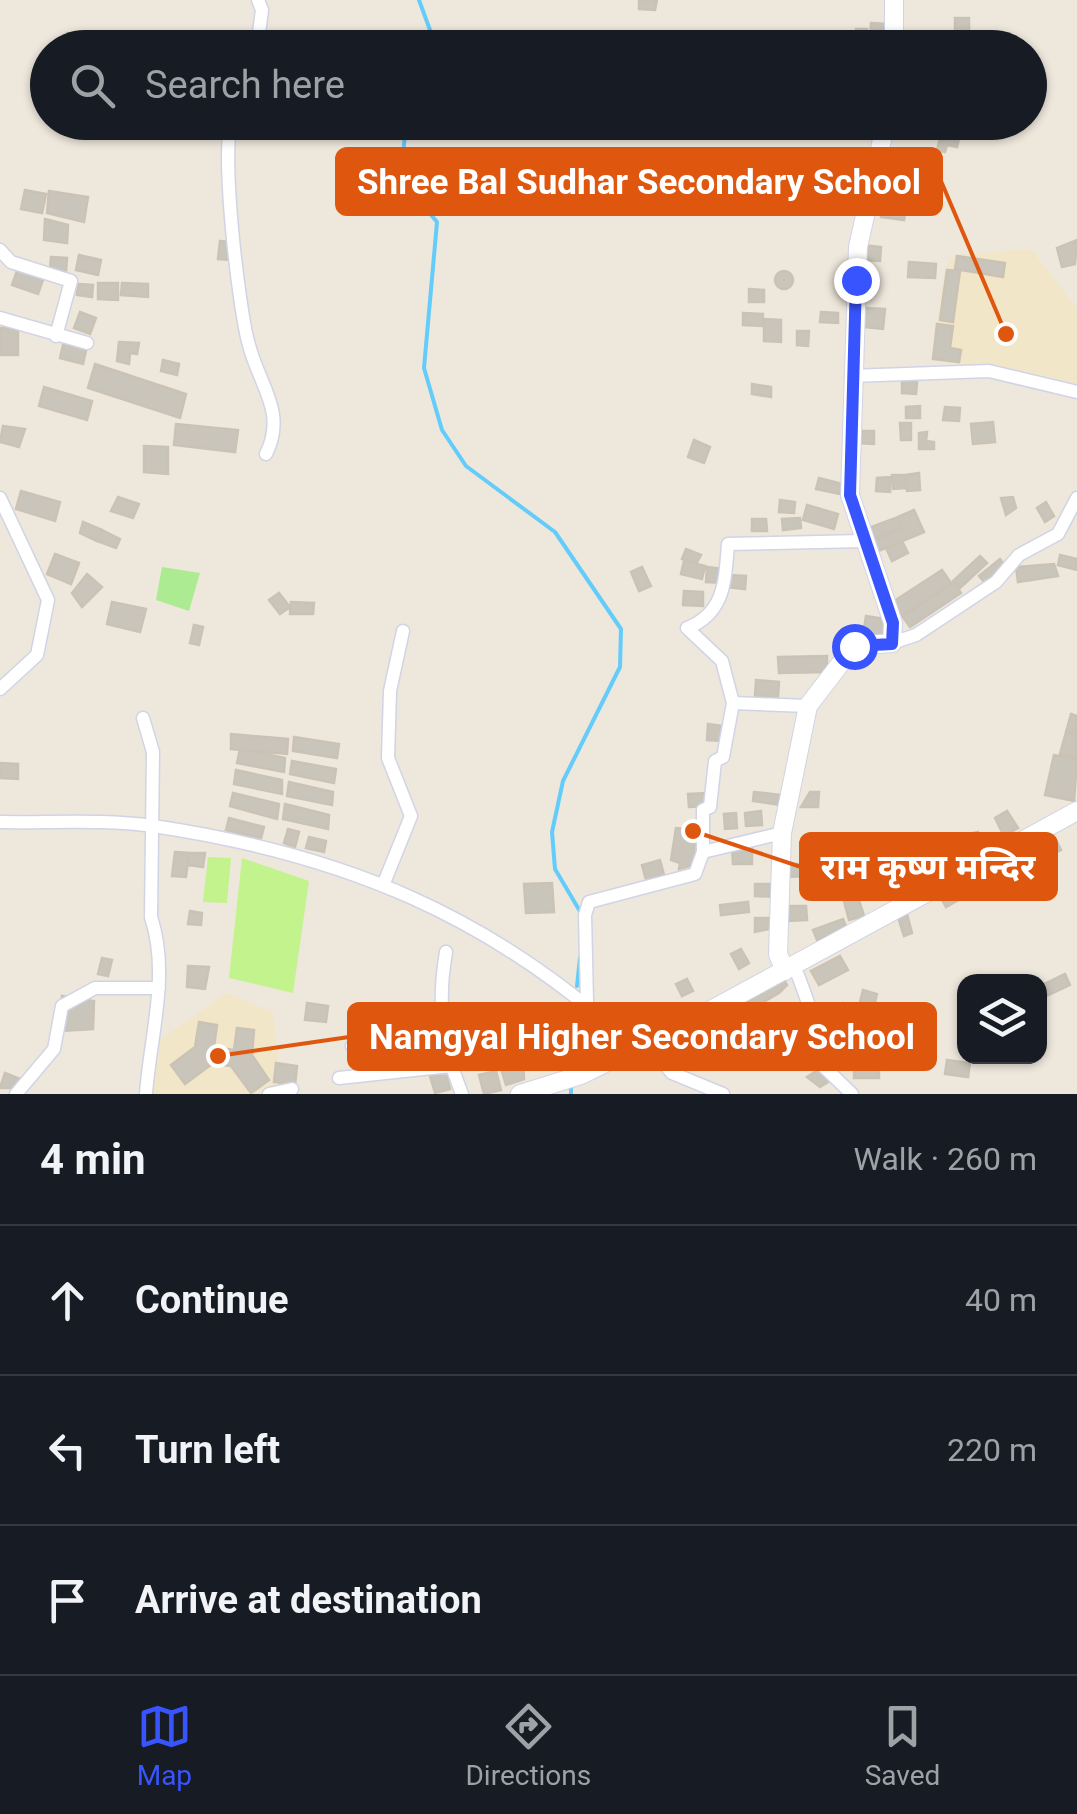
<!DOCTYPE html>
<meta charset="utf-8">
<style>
body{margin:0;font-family:Roboto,"Noto Sans Devanagari",sans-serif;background:#242831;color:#f1f3f6}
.controls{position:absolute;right:30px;bottom:30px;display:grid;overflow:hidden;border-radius:20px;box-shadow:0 2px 8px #0004}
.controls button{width:90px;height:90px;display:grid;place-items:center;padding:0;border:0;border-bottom:2px solid #363941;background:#171b24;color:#f1f3f6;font:50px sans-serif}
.stop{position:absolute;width:30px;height:30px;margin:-22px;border:8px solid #3854ff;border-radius:50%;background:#fff}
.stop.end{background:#3854ff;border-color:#fff;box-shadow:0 2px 10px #0008}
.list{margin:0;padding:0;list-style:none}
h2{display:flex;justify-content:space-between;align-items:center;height:130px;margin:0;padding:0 40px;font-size:42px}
h2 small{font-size:32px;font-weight:400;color:#9ea1a6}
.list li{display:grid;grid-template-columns:65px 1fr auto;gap:30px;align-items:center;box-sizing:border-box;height:150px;padding:0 40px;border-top:2px solid #363941}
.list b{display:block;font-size:38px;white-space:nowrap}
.list em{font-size:32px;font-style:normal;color:#9ea1a6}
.icon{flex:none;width:55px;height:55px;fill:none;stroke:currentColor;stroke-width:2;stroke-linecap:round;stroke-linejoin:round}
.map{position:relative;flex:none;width:1077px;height:1094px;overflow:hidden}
.search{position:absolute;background:#171b24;box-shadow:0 2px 8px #0004;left:30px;right:30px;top:30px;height:110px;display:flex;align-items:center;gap:25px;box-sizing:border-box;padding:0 35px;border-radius:55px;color:#9ea1a6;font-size:38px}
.sheet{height:580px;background:#171b24}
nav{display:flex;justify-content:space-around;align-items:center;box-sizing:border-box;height:140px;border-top:2px solid #363941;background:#171b24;font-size:28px;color:#9ea1a6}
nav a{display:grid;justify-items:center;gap:5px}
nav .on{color:#3854ff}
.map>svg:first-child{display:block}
.education{fill:#f2e6c9}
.green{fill:#aceb92}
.pitch{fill:#c3f38d}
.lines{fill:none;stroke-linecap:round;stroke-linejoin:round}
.stream{stroke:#64ccfb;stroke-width:4}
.building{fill:#c9c5ba;stroke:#cac3b5;stroke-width:2.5}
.street-casing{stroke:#d1d4e5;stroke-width:15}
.secondary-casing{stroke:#d1d4e5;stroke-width:20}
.street{stroke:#fff;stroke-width:12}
.secondary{stroke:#fff;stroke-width:18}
.route{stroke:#3854ff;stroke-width:12}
.leader{fill:none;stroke:#df570e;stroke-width:4}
.callout-dot{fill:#df570e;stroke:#fff;stroke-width:4}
.callout{fill:#df570e;stroke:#df570e;stroke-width:4}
.callout-label{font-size:35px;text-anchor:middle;font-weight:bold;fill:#fff}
</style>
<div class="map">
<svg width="1077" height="1094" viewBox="0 0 1077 1094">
<rect width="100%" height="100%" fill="#eee7dc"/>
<path class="education" d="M1031,249L1077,308V390L1051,377L931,360L945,270L954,255Z
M227,993L273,1012L281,1088L275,1094H150L159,1040Z"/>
<path class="green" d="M162,567L200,573L189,611L156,600Z"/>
<path class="pitch" d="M208,857L231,858L227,903L203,902Z
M242,858L309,881L293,993L229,978Z"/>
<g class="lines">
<path class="stream" d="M419,0L430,30L426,48
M408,122C396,167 409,189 437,222L424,368L442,430L466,466L555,532L621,629L620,667L563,781L552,832L555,869L581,913
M577,986L580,958
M571,1074L574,1009
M571,1083V1094"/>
</g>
<path class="building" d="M639,0H657L655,10L639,9Z
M955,18H969V34H955Z
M871,23L889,24L888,41H870Z
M856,29H867V44H856Z
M898,31L932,33L933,44L899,45Z
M944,122H963L957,147L947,145L945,152L937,150Z
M25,190L46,194L42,213L21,209Z
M49,191L88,197L84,222L47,213Z
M884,195L907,199L904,220L881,217Z
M45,219L68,225L67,243L44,240Z
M1077,240L1075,264L1062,267L1057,248Z
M220,241L231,242L230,260L218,259Z
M863,245L881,247L880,261L862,260Z
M79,255L101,260L98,275L76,270Z
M957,256L1005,263L1003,277L955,269Z
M51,257L67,258L66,272L50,271Z
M909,262L936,264L935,278L908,277Z
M18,268L44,277L38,294L12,285Z
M947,270L960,271L953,322L940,320Z
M775 280a9 9 0 1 1 18 0a9 9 0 1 1-18 0Z
M98,283H118V300L98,299Z
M122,283L148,284V297L121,295Z
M78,284L93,285L92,297L77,295Z
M749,289L764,290V302H749Z
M865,308L885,309L883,329L863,327Z
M80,312L96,318L90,334L74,328Z
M821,312L838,313V323L820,322Z
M743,313L763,314L762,326L743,325Z
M764,319L781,320V342L764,341Z
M937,324L953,326L950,348L961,350L959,362L933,359Z
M0,328H18V355H0Z
M797,331H809L808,346L797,345Z
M64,341L87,346L83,364L60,358Z
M119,342L139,343L137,354L130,353L129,364L117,361Z
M163,360L179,364L177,375L161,371Z
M95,364L186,394L180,418L88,388Z
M902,381L917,382L916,394L902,393Z
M752,384L771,387V397L752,394Z
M44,387L92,401L87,420L39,406Z
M920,406V418H906V407Z
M945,407L960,408L959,421L943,420Z
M993,422L995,442L973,444L971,424Z
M900,423H911V440H901Z
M176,424L238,430L235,452L174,445Z
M3,426L25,429L19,447L0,442Z
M857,431H874V444L856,443Z
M927,432L926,441L934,442V449H919V433Z
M694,440L710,447L704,463L688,457Z
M144,446L168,447V474L144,472Z
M919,473L920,490L907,491L905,475Z
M892,475H905V488L893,489Z
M890,477V492L876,491L877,478Z
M819,478L842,484L840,494L816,489Z
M21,491L60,502L55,521L16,509Z
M118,497L139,504L133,518L111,511Z
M1013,497L1016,508L1006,515L1001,498Z
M780,500L795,502L794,513L779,512Z
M1046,502L1054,516L1045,522L1037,508Z
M807,505L838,514L834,529L803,520Z
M914,510L924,532L874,553L869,542L902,528L898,517Z
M898,517L902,528L872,540L866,529Z
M800,518L801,528L783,530L782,519Z
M752,519H766L767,531H752Z
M83,522L102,530L97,541L80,533Z
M102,530L120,539L116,548L97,541Z
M902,541L908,553L892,561L887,550Z
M686,549L701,555L696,564L682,559Z
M55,554L79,563L71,584L47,574Z
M1060,555L1077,559V570L1058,565Z
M980,556L987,563L960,588L953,581Z
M1000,559L1005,566L985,583L979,576Z
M684,561L705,566L702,579L681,574Z
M1054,564L1058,576L1018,582L1016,567Z
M642,567L651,586L639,591L631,572Z
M707,567L724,569L723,583L706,582Z
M942,570L951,583L900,617L891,603Z
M87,574L102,587L82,607L72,593Z
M727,575L746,576L745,589L726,587Z
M954,583L961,593L910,627L903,617Z
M684,591L703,592V606L683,605Z
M279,593L290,607L280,614L269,600Z
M112,602L146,609L140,632L107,624Z
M291,602L314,603L313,614H290Z
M866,616L885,619L882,639L863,636Z
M194,625L203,627L199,645L190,643Z
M827,656V672L779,673L778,657Z
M756,680L779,682L778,697L755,696Z
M1071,714L1077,716V735L1066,732Z
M708,724L723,726L721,741L707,740Z
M1066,732L1077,735V759L1060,754Z
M231,734L288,739L287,754L231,749Z
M294,737L339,744L337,758L293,751Z
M240,749L285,758L284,772L237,763Z
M1054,755L1077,760L1074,801L1045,795Z
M292,761L336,769L334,783L290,774Z
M0,763L18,764V779L0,778Z
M236,770L282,780V794L234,784Z
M289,782L333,792L332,805L287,796Z
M754,792L782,795L781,805L753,801Z
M810,792H819L818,807H801Z
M233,793L279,804L277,819L230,806Z
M707,793L708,806L689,807L688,794Z
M285,804L329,815L328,829L283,819Z
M761,811L762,825L746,826L745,813Z
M1007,811L1018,828L1004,836L995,818Z
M736,813L737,828L725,829L724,814Z
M229,818L264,827L261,838L226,830Z
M687,822L700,823L701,831L696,834L693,865L679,869L680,863L671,860L676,828L687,829Z
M288,829L299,832L295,847L284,843Z
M978,832L981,848L966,851L962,835Z
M309,837L326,841L324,852L306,848Z
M1056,840L1061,850L1038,861L1033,851Z
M752,846V864H733L732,848Z
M175,852L189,853L186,877L172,876Z
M189,853H205L203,867L188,865Z
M660,860L664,875L646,880L642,865Z
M785,864H810L811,876L786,877Z
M552,883L554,912L526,913L524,884Z
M755,884H775V897L755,896Z
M955,885L962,898L946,907L939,894Z
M858,897L864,916L849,920L844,901Z
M748,902L749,912L721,915L720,905Z
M788,906H806L807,920L788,921Z
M190,911L202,913L201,925L188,924Z
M907,914L912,933L904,936L898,917Z
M755,918H772L773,928L755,932Z
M843,919L847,929L817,940L813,930Z
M741,949L749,963L739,969L731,954Z
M840,956L848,970L819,985L811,971Z
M102,958L112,960L108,976L98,974Z
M188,966L209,967L205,989L187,987Z
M1065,974L1070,985L1040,999V986Z
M783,978L787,985L779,993L744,1013L739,1004Z
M687,979L693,991L682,996L676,984Z
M863,990L877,994L874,1006L860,1002Z
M62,996L94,1001L93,1029L61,1031Z
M307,1003L328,1006L326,1022L305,1020Z
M843,1003L873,1009L870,1024L840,1018Z
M199,1022L217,1025L214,1047L234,1050L237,1028L254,1030L252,1055L269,1080L251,1093L231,1066L212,1064L185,1084L171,1065L195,1047Z
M523,1060L524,1079L506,1085L500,1065Z
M947,1060L970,1063L968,1077L945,1074Z
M854,1061H879V1078H854Z
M276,1063L297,1066L295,1085L274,1082Z
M819,1069L828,1082L820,1087L807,1077Z
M496,1071L501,1090L484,1094L479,1075Z
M5,1073L20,1079L16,1088H0Z
M446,1073L450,1089L435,1093L430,1076Z"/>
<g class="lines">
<g class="street-casing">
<path id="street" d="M257,48L262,10L258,0
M232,122C220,149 239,312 249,345C259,385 287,412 266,454
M0,250L11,262L71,281L56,336
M0,318L87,343
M851,376L989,371L1077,392
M0,498L48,600L37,655L0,689
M892,643L916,635L996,582L1019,555L1058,534L1077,498
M733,703L722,661L687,628C725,613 725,581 728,544L863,541
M143,718L153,752L151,917C170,974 150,1037 146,1094
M0,822C50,823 103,819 153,826C343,854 494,916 636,1049
M703,852V810L710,807L715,761L723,757L733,703L808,706
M384,883L411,816L388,758L390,691L403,631
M446,952C437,1004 442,1045 462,1094
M794,966C802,984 826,1052 824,1067L852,1094
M587,1003L585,915L589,902L695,874L703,852L782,833
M647,1044L672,1073L723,1094
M352,1046L376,1047L379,1073
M339,1078L451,1066
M16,1094L54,1049L62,1006L95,988H159
M269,1094L292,1089"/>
</g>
<g class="secondary-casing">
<path id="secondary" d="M894,48V0
M785,971L778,954L782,833L808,706L854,646L892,643L893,623L850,495L858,247L886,122
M520,1094L581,1075L689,1022L1077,811"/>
</g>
<use href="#street" class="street"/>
<use href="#secondary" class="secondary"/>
</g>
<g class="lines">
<path class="route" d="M854,646L892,644L893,623L850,495L856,280"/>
</g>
<path class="leader" d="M1006 334L941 181M693 831L801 867M218 1056L349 1037"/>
<g class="callout-dot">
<circle cx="1006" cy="334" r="10"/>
<circle cx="693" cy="831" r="10"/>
<circle cx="218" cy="1056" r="10"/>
</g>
<g class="callout">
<rect x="337" y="149" width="604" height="65" rx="10"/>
<rect x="801" y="834" width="255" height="65" rx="10"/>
<rect x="349" y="1004" width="586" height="65" rx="10"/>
</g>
<g class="callout-label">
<text x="639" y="194">Shree Bal Sudhar Secondary School</text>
<text x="928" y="879">राम कृष्ण मन्दिर</text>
<text x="642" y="1049">Namgyal Higher Secondary School</text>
</g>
</svg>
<div class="controls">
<button><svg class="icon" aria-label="layers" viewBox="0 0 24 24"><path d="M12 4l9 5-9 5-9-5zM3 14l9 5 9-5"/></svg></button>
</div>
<div class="stop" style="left:854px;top:646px"></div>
<div class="stop end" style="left:856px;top:280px"></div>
<div class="search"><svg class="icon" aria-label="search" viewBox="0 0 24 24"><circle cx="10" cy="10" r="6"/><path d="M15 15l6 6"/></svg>Search here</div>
</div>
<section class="sheet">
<h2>4 min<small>Walk · 260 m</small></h2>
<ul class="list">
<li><svg class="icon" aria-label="ahead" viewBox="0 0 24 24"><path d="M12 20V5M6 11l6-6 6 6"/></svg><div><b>Continue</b></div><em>40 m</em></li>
<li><svg class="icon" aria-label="left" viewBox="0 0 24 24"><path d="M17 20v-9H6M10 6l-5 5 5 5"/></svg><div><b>Turn left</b></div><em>220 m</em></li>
<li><svg class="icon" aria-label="arrive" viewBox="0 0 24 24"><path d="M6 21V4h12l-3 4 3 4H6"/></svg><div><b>Arrive at destination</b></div></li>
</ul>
</section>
<nav>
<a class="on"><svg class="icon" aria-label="map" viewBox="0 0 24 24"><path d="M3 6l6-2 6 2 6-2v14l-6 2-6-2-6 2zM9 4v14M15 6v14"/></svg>Map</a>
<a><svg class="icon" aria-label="directions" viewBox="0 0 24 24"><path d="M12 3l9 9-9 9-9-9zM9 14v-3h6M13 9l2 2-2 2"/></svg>Directions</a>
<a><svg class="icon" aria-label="saved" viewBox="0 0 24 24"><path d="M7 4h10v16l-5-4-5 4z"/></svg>Saved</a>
</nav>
